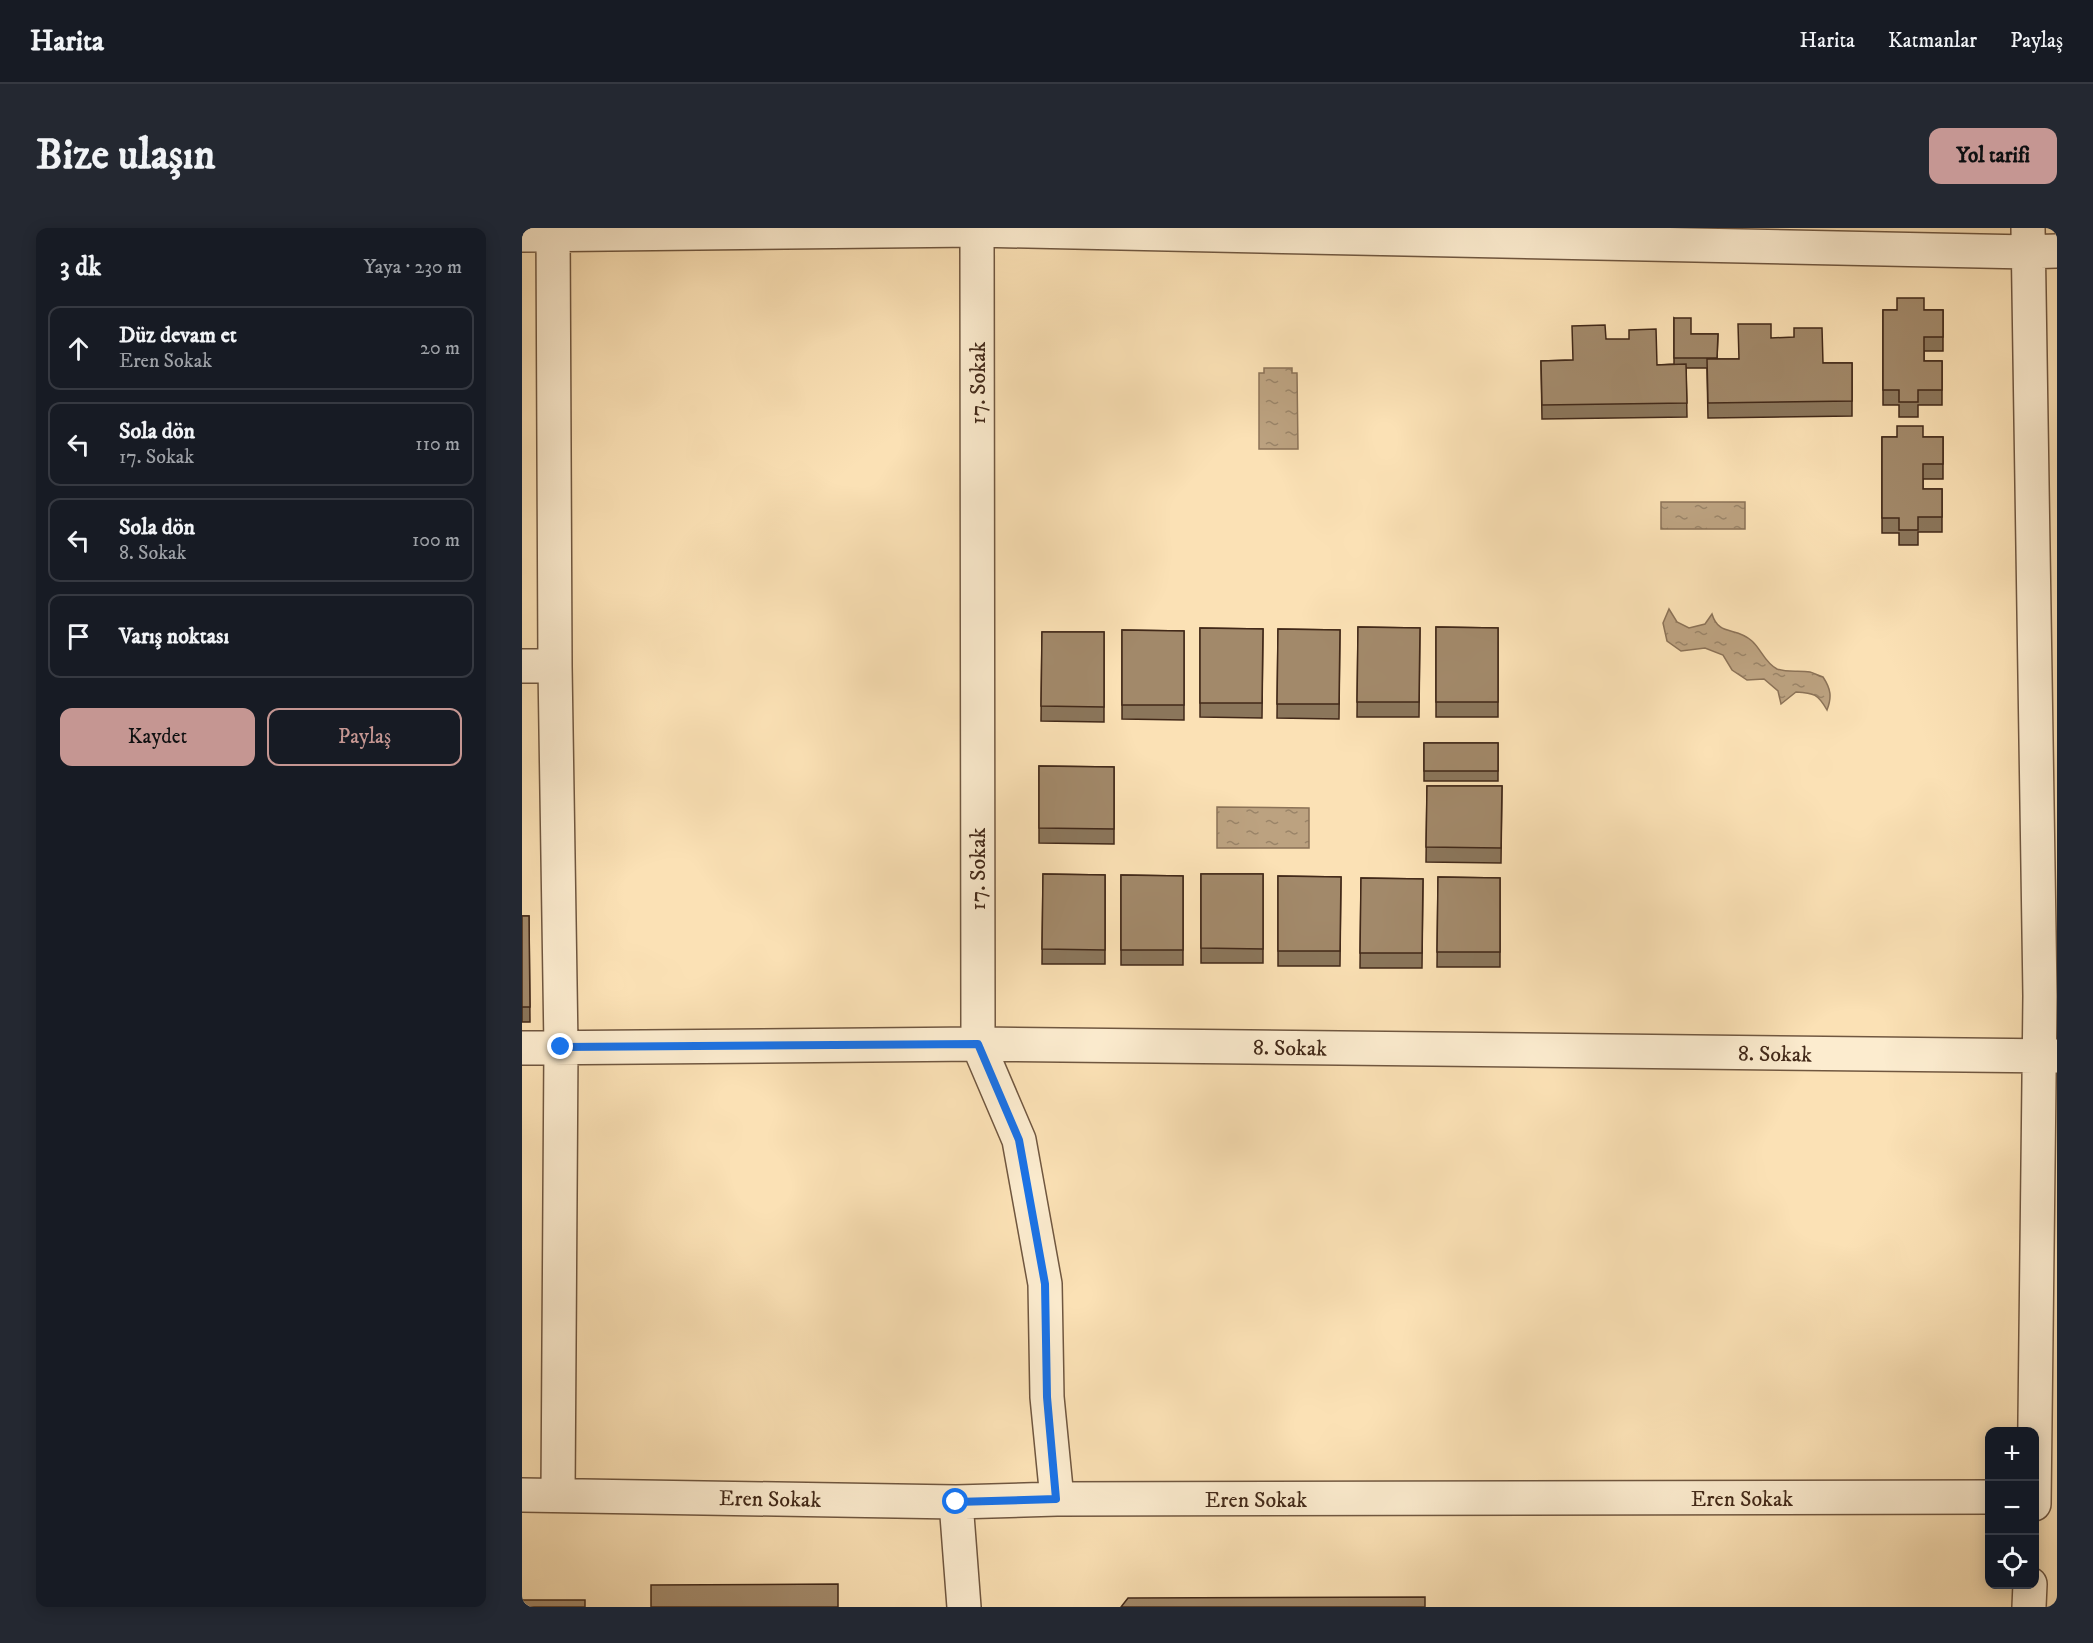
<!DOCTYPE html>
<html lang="tr">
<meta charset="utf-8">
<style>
body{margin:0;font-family:"IM FELL DW Pica",serif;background:#242831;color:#f1f3f6}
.controls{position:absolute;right:18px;bottom:18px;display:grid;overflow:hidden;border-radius:12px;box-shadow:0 3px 15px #0003}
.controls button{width:54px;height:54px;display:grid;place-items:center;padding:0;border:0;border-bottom:2px solid #363941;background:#171b24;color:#f1f3f6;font:30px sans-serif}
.stop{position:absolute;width:18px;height:18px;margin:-14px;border:4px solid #1a73e8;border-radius:50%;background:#fff}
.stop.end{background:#1a73e8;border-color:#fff;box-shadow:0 2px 6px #0008}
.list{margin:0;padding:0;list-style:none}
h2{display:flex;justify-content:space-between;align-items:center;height:78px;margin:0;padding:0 24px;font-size:26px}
h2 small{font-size:20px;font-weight:400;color:#9ea1a6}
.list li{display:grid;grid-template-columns:39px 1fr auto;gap:18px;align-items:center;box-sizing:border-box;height:84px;margin:0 12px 12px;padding:0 12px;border:2px solid #363941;border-radius:12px}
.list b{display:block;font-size:22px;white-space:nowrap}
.list p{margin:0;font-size:20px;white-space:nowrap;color:#9ea1a6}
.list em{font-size:20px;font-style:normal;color:#9ea1a6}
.actions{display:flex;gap:12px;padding:18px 24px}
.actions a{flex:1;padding:14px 0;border:2px solid #c59692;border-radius:12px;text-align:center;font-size:21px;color:#c59692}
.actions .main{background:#c59692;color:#111}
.icon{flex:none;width:33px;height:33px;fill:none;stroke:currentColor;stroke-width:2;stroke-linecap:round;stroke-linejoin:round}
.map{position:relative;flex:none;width:1535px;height:1379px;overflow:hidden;border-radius:12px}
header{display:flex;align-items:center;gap:36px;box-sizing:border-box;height:84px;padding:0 30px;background:#171b24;border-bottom:2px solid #363941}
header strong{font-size:28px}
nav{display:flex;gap:33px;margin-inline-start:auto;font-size:21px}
.intro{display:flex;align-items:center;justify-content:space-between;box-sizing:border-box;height:144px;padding:0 36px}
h1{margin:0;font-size:42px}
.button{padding:15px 27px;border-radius:12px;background:#c59692;color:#111;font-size:21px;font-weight:700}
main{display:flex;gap:36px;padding:0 36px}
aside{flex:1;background:#171b24;border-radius:12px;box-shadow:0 3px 15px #0003}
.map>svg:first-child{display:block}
.water{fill:url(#water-ripples);stroke:#8b7257;stroke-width:1.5}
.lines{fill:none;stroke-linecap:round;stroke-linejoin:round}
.minor-casing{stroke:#705740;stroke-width:36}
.minor{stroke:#fceccf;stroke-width:33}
.wall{fill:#8b765b;stroke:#422919;stroke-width:1.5}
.building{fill:#a2896a;stroke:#422919;stroke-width:1.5}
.route{stroke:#1a73e8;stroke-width:8}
.labels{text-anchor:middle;stroke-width:4.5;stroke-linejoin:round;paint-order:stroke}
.street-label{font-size:22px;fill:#422919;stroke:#fceccf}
</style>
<header>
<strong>Harita</strong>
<nav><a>Harita</a><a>Katmanlar</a><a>Paylaş</a></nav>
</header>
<div class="intro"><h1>Bize ulaşın</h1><a class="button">Yol tarifi</a></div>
<main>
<aside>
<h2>3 dk<small>Yaya · 230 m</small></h2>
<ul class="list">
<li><svg class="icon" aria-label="ahead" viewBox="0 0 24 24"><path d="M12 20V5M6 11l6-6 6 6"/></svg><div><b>Düz devam et</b><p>Eren Sokak</p></div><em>20 m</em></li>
<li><svg class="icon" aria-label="left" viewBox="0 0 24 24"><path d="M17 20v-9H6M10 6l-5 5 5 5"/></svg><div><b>Sola dön</b><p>17. Sokak</p></div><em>110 m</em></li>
<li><svg class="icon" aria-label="left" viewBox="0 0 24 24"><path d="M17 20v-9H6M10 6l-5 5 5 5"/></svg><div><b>Sola dön</b><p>8. Sokak</p></div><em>100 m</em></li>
<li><svg class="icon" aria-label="arrive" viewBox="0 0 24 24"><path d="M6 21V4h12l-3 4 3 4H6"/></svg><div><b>Varış noktası</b></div></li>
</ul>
<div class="actions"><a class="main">Kaydet</a><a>Paylaş</a></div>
</aside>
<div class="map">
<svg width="1535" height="1379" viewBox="0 0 1535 1379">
<defs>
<pattern id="water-ripples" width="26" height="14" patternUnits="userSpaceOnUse" patternTransform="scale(1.5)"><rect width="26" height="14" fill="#bca280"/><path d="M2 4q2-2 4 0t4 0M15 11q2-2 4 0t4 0" fill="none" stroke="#9a8468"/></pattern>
</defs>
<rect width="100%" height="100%" fill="#fbe1b5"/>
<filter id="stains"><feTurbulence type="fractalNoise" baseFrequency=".00333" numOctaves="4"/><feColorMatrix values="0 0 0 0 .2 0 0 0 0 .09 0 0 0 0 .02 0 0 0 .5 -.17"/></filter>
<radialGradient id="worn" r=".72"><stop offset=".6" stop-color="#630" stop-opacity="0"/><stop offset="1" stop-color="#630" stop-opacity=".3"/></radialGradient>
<path class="water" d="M742,140H770V145H775L776,221H737V145H742Z
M1139,274H1223V301H1139Z
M1147,381L1155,394L1167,400L1183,396L1190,386C1197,409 1214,398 1230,413C1239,421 1243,435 1255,441C1266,445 1277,442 1288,444C1292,445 1297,448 1301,449C1309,461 1310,469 1305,482C1296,466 1292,465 1274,464L1259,476L1256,463L1242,451L1225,452L1210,442L1201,427L1183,420L1159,423L1145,413L1141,395Z
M695,579L787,580V620H695Z"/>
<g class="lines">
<g class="minor-casing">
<path id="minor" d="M31,0L33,438L39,819L36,1267
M455,0L456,816L497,912L523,1056L525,1169L535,1271
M1506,0L1518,768L1512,1276
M0,7L454,2L1506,24L1535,23
M0,438H33
M0,820L456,816L1535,828
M0,1267L434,1274L535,1271L1468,1269
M434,1274L442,1379
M1507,1379L1508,1356"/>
</g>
<use href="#minor" class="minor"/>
</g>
<path class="wall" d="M1361,82H1421V123H1402V133H1420V177H1396V189H1377V177H1361Z
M1152,90L1169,106H1196L1195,131H1216L1249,110L1301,135H1330V188L1186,190L1185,140H1164L1165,189L1020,191L1019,133L1051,132L1084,111L1135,137L1152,136Z
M1360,209H1421V251H1401V261H1420V304H1396V317H1377V305H1360Z
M836,399L898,400L897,489H835Z
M914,399L976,400V489H914Z
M678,400L741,401L740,490L678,489Z
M756,401L818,402L817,491L755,490Z
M600,402L662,403V492L600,491Z
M520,404H582V494L519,493Z
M902,515H976V553H902Z
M517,538L592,539V616L517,615Z
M905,558H980L979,635L904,634Z
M521,646L583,647V736H520Z
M679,646H741V735H679Z
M599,647L661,648V737H599Z
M756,648L819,649L818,738H756Z
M916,649L978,650V739H915Z
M839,650L901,651L900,740H838Z
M0,688H7L8,794H0Z"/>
<path class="building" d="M1375,70H1402V82H1421V109H1402V133H1420V162H1396V174H1377V162H1361V82H1375Z
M1152,90H1169V106H1196L1195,130H1152Z
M1216,96H1249V110L1272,109V100H1300L1301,135H1330V173L1186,175L1185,131H1217Z
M1083,97L1084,111H1107V102L1134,101L1135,137L1164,136L1165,175L1020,177L1019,133L1051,132L1050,98Z
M1375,198H1401V209H1421V236H1401V261H1420V289H1396V302H1377V290H1360V209H1375Z
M836,399L898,400L897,474H835Z
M914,399L976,400V474H914Z
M678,400L741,401L740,475H678Z
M756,401L818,402L817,476H755Z
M600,402L662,403V477H600Z
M520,404H582V479L519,478Z
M902,515H976V543H902Z
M517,538L592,539V601L517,600Z
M905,558H980L979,620L904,619Z
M521,646L583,647V722L520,721Z
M679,646H741V721L679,720Z
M599,647L661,648V722H599Z
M756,648L819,649L818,723H756Z
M916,649L978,650V724H915Z
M839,650L901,651L900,725H838Z
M0,688H7L8,779H0Z
M316,1356V1379H129V1357Z
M903,1369V1379H599L606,1370Z
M0,1372H63V1379H0Z"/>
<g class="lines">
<path class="route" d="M39,819L456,816L497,912L523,1056L525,1169L534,1271L434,1274"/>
</g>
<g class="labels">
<g class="street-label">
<text transform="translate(455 155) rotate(-90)" y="8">17. Sokak</text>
<text transform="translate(455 641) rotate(-90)" y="8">17. Sokak</text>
<text transform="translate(768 819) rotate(1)" y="8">8. Sokak</text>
<text transform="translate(1253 825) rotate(1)" y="8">8. Sokak</text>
<text transform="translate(248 1270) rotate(1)" y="8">Eren Sokak</text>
<text x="1220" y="1278">Eren Sokak</text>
<text x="734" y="1279">Eren Sokak</text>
</g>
</g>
<rect width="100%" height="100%" filter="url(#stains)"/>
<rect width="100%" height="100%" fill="url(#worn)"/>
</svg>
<div class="controls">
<button>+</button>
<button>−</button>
<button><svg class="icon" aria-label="locate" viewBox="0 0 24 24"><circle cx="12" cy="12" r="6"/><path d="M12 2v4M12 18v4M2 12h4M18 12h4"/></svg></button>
</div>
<div class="stop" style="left:434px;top:1274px"></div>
<div class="stop end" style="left:39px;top:819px"></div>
</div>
</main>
